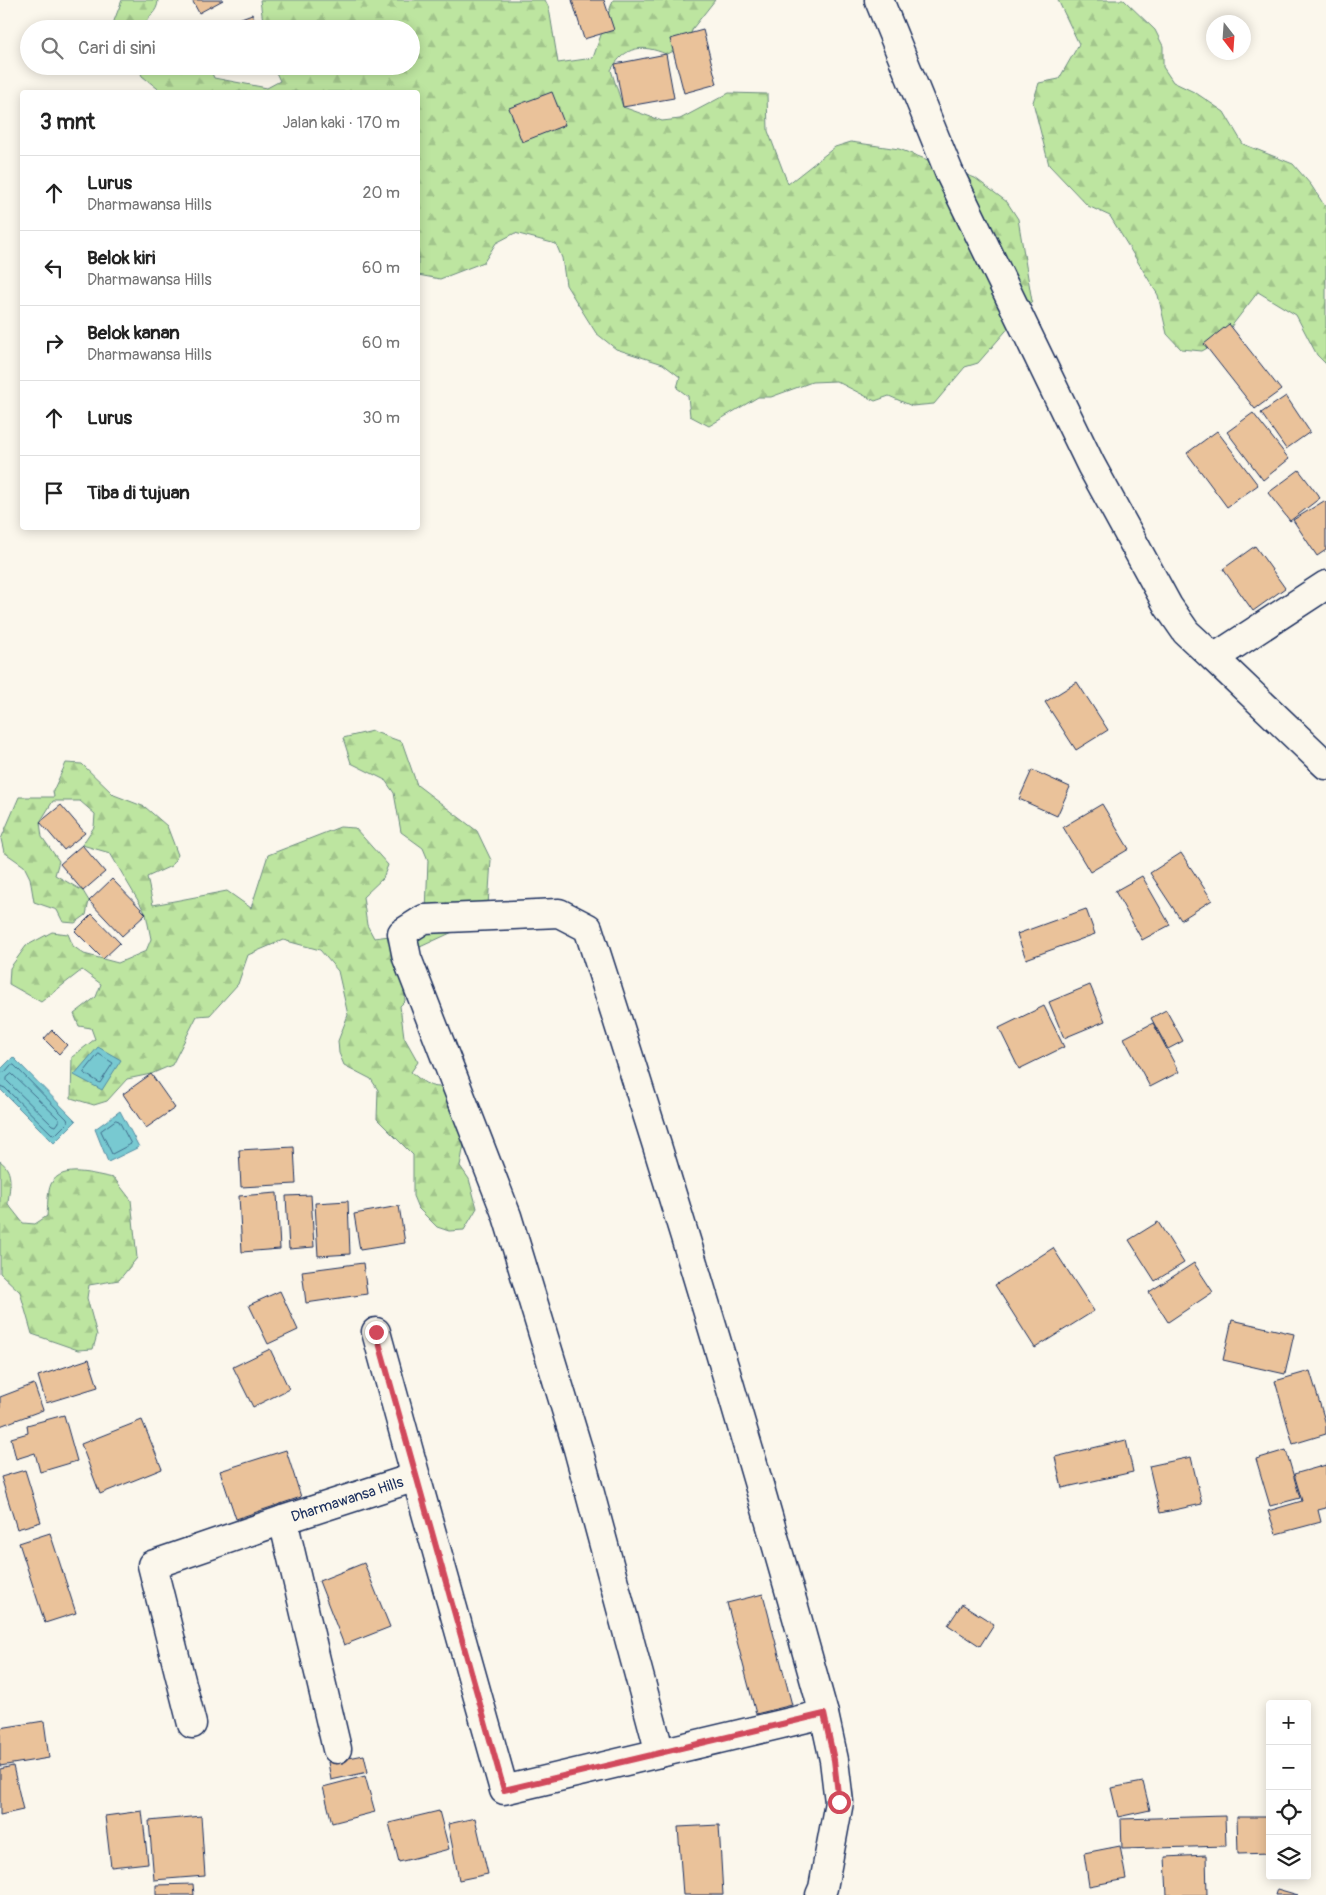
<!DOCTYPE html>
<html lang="id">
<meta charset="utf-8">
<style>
body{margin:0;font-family:Pangolin,sans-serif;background:#f6f6f6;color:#222}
.controls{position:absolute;right:15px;bottom:15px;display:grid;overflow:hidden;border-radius:5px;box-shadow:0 2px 12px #0003}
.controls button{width:45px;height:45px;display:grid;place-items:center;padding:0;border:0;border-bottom:1px solid #e0e0e0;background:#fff;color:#222;font:25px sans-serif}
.compass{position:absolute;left:1206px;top:15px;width:45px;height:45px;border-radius:50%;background:#fff;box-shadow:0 2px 12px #0003;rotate:163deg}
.stop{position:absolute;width:15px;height:15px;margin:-11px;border:4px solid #d1495b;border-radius:50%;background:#fff}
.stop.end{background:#d1495b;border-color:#fff;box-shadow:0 1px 5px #0008}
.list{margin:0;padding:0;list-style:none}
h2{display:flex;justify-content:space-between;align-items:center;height:65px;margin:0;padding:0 20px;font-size:21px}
h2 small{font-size:16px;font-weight:400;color:#767676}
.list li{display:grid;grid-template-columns:32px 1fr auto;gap:15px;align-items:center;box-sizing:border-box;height:75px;padding:0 20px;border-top:1px solid #e0e0e0}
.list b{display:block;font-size:19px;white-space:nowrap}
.list p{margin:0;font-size:16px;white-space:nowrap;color:#767676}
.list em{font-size:16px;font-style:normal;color:#767676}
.icon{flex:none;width:28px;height:28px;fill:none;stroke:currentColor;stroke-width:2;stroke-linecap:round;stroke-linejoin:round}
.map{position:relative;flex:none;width:1326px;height:1895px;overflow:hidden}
.search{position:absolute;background:#fff;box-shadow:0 2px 12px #0003;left:20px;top:20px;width:400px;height:55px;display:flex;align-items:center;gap:12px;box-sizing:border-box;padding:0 18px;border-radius:28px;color:#767676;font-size:19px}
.panel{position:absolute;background:#fff;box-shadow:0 2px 12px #0003;left:20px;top:90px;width:400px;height:440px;border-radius:5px}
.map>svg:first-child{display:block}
.forest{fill:url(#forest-firs);stroke:#6c8a7f}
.water{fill:#78c9d1;stroke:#538ba3}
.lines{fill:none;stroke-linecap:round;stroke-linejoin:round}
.shore{stroke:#406d8c;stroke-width:1}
.building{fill:#eac29a;stroke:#1b2f5e}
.minor-casing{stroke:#1b2f5e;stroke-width:31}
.minor{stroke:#fbf7ec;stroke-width:28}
.route{stroke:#d1495b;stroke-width:6}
.labels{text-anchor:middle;stroke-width:4.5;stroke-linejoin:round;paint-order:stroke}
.street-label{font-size:15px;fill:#1b2f5e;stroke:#fbf7ec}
</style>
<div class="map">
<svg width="1326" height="1895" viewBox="0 0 1326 1895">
<defs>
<pattern id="forest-firs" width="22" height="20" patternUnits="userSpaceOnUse" patternTransform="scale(1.25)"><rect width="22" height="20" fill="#bde5a0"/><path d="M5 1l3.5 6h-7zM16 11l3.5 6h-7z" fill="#a2c58c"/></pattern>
</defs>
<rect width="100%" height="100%" fill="#fbf7ec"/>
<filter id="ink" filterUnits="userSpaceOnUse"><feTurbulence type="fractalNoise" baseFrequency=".02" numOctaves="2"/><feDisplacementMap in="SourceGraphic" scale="10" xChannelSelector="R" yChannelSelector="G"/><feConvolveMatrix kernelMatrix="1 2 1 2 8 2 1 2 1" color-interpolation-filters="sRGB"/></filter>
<g filter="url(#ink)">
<path class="forest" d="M122,0H158C158,14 145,16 144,29H115L114,21Z
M260,0H545L549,8L558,63L593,58L613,0H715L693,28L686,47L666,54C642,44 625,46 611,70L623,107L662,121L680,119L729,93L767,94L768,131L788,184L835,147L851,142L899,149L975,178L1007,202L1018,219L1032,301L978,363L965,367L934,404L912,406L889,396L875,401L836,381L812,382L771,397H758L709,426L690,416L688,396L677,388L680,377L663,364L616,349L596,333L566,285L562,258L556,244L515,233L496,243L484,262L440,279L418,275V92H162L142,76L138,66H158L161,69L163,66H209L214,78L267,88L280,81L273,66H411V29H264Z
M1058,0H1124L1155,30L1163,46V67L1173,82L1196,93L1224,112L1243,144L1293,164L1311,185L1326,208V364L1317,355L1296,315L1258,292L1220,341L1202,351L1181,349L1167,334L1158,295L1110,216L1088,206L1049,165L1033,102L1039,83L1059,79L1079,44Z
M372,731L402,742L417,785L477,831L491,860L488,906L481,919L420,947L403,969L405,1001L400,1006L404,1037L418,1062L411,1072C434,1092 437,1088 465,1082L473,1095L460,1166L469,1179L477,1208L464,1230L449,1231L437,1227L418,1208L413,1196V1155L377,1119L378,1090L371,1079L344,1065L339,1053L338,1041L348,1015L338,971L320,950L283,940L248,955L238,984L210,1015L197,1016L172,1065L151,1074L127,1079L107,1101L94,1105L71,1098L72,1057L95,1039L91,1028L79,1026L74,1014L96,997L101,984L82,970L41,1002L9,984L10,968L26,946L52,932L68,934L73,946L84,954L118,963L146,951L151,939L146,914L110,853L82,845L94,827L95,814L80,801H53L40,822L42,837L59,861L55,875L83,891L89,901L86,915L75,923L63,922L57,910L34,902L30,878L24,866L4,852L1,839L19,797H54L53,791L66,763L82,764L114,795L145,807L167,826L178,855L171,866L147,877L153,905L227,891L251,908L268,855L340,827L355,828L388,865L383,878L363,897L367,925L374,938L405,934L426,912L428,860L423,848L401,832L394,793L385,780L351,763L343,738Z
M0,1161C15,1172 9,1188 8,1204L23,1223L35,1224L47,1216C48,1207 47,1193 51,1184C62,1163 95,1175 114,1178L131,1200L137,1258L119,1280L89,1285L87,1298L97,1335L93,1349L78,1350L32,1334L20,1292L0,1273Z"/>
<path class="water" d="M98,1047L121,1060L102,1090L74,1075Z
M13,1057L76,1121L54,1143L0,1089V1070Z
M120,1111L139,1147L108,1162L95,1129Z"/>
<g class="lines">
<path class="shore" d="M99,1054L113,1063L100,1083L84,1073Z
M0,1073L5,1072L11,1065H14L67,1119L68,1122L56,1134L53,1135L5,1088L0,1086
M12,1074L59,1119V1122L56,1126L52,1125L7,1081V1078Z
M116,1120L119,1121L131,1144L112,1154L101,1131Z"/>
</g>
<path class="building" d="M192,0H223L199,13Z
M572,0H604L614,30L584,39Z
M252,14L258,29H227L225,24Z
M214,21L217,29H196Z
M703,30L717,84L684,93L670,39Z
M666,54L674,98L623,107L615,64Z
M552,92L565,125L522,142L509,108Z
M1229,324L1281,390L1255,409L1204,344Z
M1286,396L1310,432L1286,449L1261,413Z
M1253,413L1289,459L1263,480L1227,432Z
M1217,431L1258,485L1227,507L1187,453Z
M1299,470L1320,498L1290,521L1268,493Z
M1324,501L1326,503V550L1317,556L1293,520Z
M1255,546L1285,588L1253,611L1223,569Z
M1077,682L1108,730L1076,750L1045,702Z
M1032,770L1070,787L1057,816L1019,799Z
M1102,804L1129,849L1090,872L1063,827Z
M61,805L85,833L64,850L40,822Z
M82,845L105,872L83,891L60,864Z
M1181,853L1212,900L1181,920L1150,873Z
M1142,876L1170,925L1142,940L1115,891Z
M112,879L146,914L122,936L89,901Z
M1086,909L1095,934L1026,959L1017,934Z
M92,914L120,943L103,959L75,931Z
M1090,985L1105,1021L1064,1038L1049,1002Z
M1044,1006L1064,1047L1019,1069L999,1028Z
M1166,1010L1183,1041L1168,1049L1151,1018Z
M1153,1023L1179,1072L1150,1087L1124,1038Z
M52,1030L67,1045L59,1054L44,1039Z
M151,1074L175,1108L146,1128L123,1094Z
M294,1147L296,1184L241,1187L239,1150Z
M277,1193L280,1249L242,1252L239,1196Z
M311,1195L314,1247L289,1249L286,1196Z
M348,1201L350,1254L318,1256L315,1203Z
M399,1206L405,1243L360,1250L354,1214Z
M1158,1222L1184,1263L1155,1281L1129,1240Z
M1053,1248L1094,1311L1035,1348L995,1285Z
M363,1263L367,1294L306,1303L302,1271Z
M1194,1263L1213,1292L1168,1322L1149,1292Z
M280,1291L298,1330L268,1344L249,1305Z
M1232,1320L1294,1334L1285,1374L1223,1360Z
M270,1349L289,1389L253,1407L233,1367Z
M89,1359L98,1387L46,1403L38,1376Z
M1310,1371L1326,1424V1434L1293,1444L1275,1381Z
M34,1384L43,1410L0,1426V1397Z
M64,1415L77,1461L40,1472L35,1453L16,1459L11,1438L28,1433L27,1425Z
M142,1420L162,1469L100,1494L81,1444Z
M1126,1440L1133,1472L1062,1488L1055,1457Z
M286,1450L301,1497L236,1519L220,1471Z
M1286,1450L1300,1498L1270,1506L1256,1459Z
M1191,1457L1202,1504L1160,1513L1149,1466Z
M1326,1465V1508L1318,1510L1321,1522L1276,1534L1268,1511L1302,1501L1294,1474Z
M25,1470L41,1522L17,1529L1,1477Z
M50,1533L76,1613L45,1623L19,1543Z
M364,1563L390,1627L344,1645L319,1581Z
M763,1594L792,1705L756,1714L727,1603Z
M962,1604L994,1624L980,1646L948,1625Z
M44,1721L49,1758L0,1766V1728Z
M364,1755L368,1772L331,1780L328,1762Z
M13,1766L23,1810L0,1815V1769Z
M365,1776L375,1812L332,1823L323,1787Z
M1143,1782L1150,1810L1118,1817L1111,1788Z
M142,1811L148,1863L111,1867L105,1816Z
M439,1811L449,1849L399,1862L389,1823Z
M201,1816L205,1876L154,1880L149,1821Z
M1225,1816L1226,1846L1122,1849L1121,1819Z
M1237,1817H1270V1853L1238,1854Z
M475,1818L488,1874L459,1880L448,1824Z
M719,1825L723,1895H683L678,1827Z
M1120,1846L1126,1879L1089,1886L1084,1853Z
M1206,1855L1207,1895H1167L1165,1857Z
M193,1884L194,1895H156V1885Z
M1277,1889L1298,1895H1275Z"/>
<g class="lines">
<g class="minor-casing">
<g id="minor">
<path d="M879,0L949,172L1091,465L1168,606L1186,632L1214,658L1326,585"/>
<path d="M1214,658L1326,765"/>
<path d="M376,1332L416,1477"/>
<path d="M283,1520L337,1749"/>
<path id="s1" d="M192,1724L152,1565L283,1520L416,1477L504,1790L824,1714L834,1760L839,1802L823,1888L820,1895"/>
<path d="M660,1753L578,1449L507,1216L407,958L402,933L424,919L559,913L588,928C672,1188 751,1450 824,1714"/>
</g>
</g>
<use href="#minor" class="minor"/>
</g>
</g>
<g class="lines" filter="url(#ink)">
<path class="route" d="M376,1332L504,1790L824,1714L834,1760L839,1802"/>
</g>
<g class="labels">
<g class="street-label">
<text dy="5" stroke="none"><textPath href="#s1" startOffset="370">Dharmawansa Hills</textPath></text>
</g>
</g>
</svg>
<div class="controls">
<button>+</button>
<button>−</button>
<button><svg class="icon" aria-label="locate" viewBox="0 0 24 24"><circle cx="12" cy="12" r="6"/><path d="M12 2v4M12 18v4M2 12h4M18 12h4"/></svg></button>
<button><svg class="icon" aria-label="layers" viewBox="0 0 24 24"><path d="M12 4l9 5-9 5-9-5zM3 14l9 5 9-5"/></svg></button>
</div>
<svg class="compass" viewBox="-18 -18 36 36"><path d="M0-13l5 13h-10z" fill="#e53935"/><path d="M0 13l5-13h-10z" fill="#767676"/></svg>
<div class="stop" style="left:839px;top:1802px"></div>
<div class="stop end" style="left:376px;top:1332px"></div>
<div class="search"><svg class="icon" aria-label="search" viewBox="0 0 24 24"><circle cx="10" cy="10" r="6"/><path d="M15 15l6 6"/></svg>Cari di sini</div>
<section class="panel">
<h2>3 mnt<small>Jalan kaki · 170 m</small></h2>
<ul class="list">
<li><svg class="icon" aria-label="ahead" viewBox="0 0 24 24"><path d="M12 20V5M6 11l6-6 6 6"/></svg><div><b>Lurus</b><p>Dharmawansa Hills</p></div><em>20 m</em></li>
<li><svg class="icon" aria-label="left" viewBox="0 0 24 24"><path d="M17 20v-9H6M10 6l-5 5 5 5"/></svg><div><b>Belok kiri</b><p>Dharmawansa Hills</p></div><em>60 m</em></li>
<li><svg class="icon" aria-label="right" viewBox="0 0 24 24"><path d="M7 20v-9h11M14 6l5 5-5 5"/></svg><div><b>Belok kanan</b><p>Dharmawansa Hills</p></div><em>60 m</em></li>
<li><svg class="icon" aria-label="ahead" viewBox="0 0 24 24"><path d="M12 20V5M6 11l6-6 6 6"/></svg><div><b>Lurus</b></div><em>30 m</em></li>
<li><svg class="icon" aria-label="arrive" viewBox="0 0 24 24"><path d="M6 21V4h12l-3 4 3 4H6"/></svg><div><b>Tiba di tujuan</b></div></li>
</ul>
</section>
</div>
